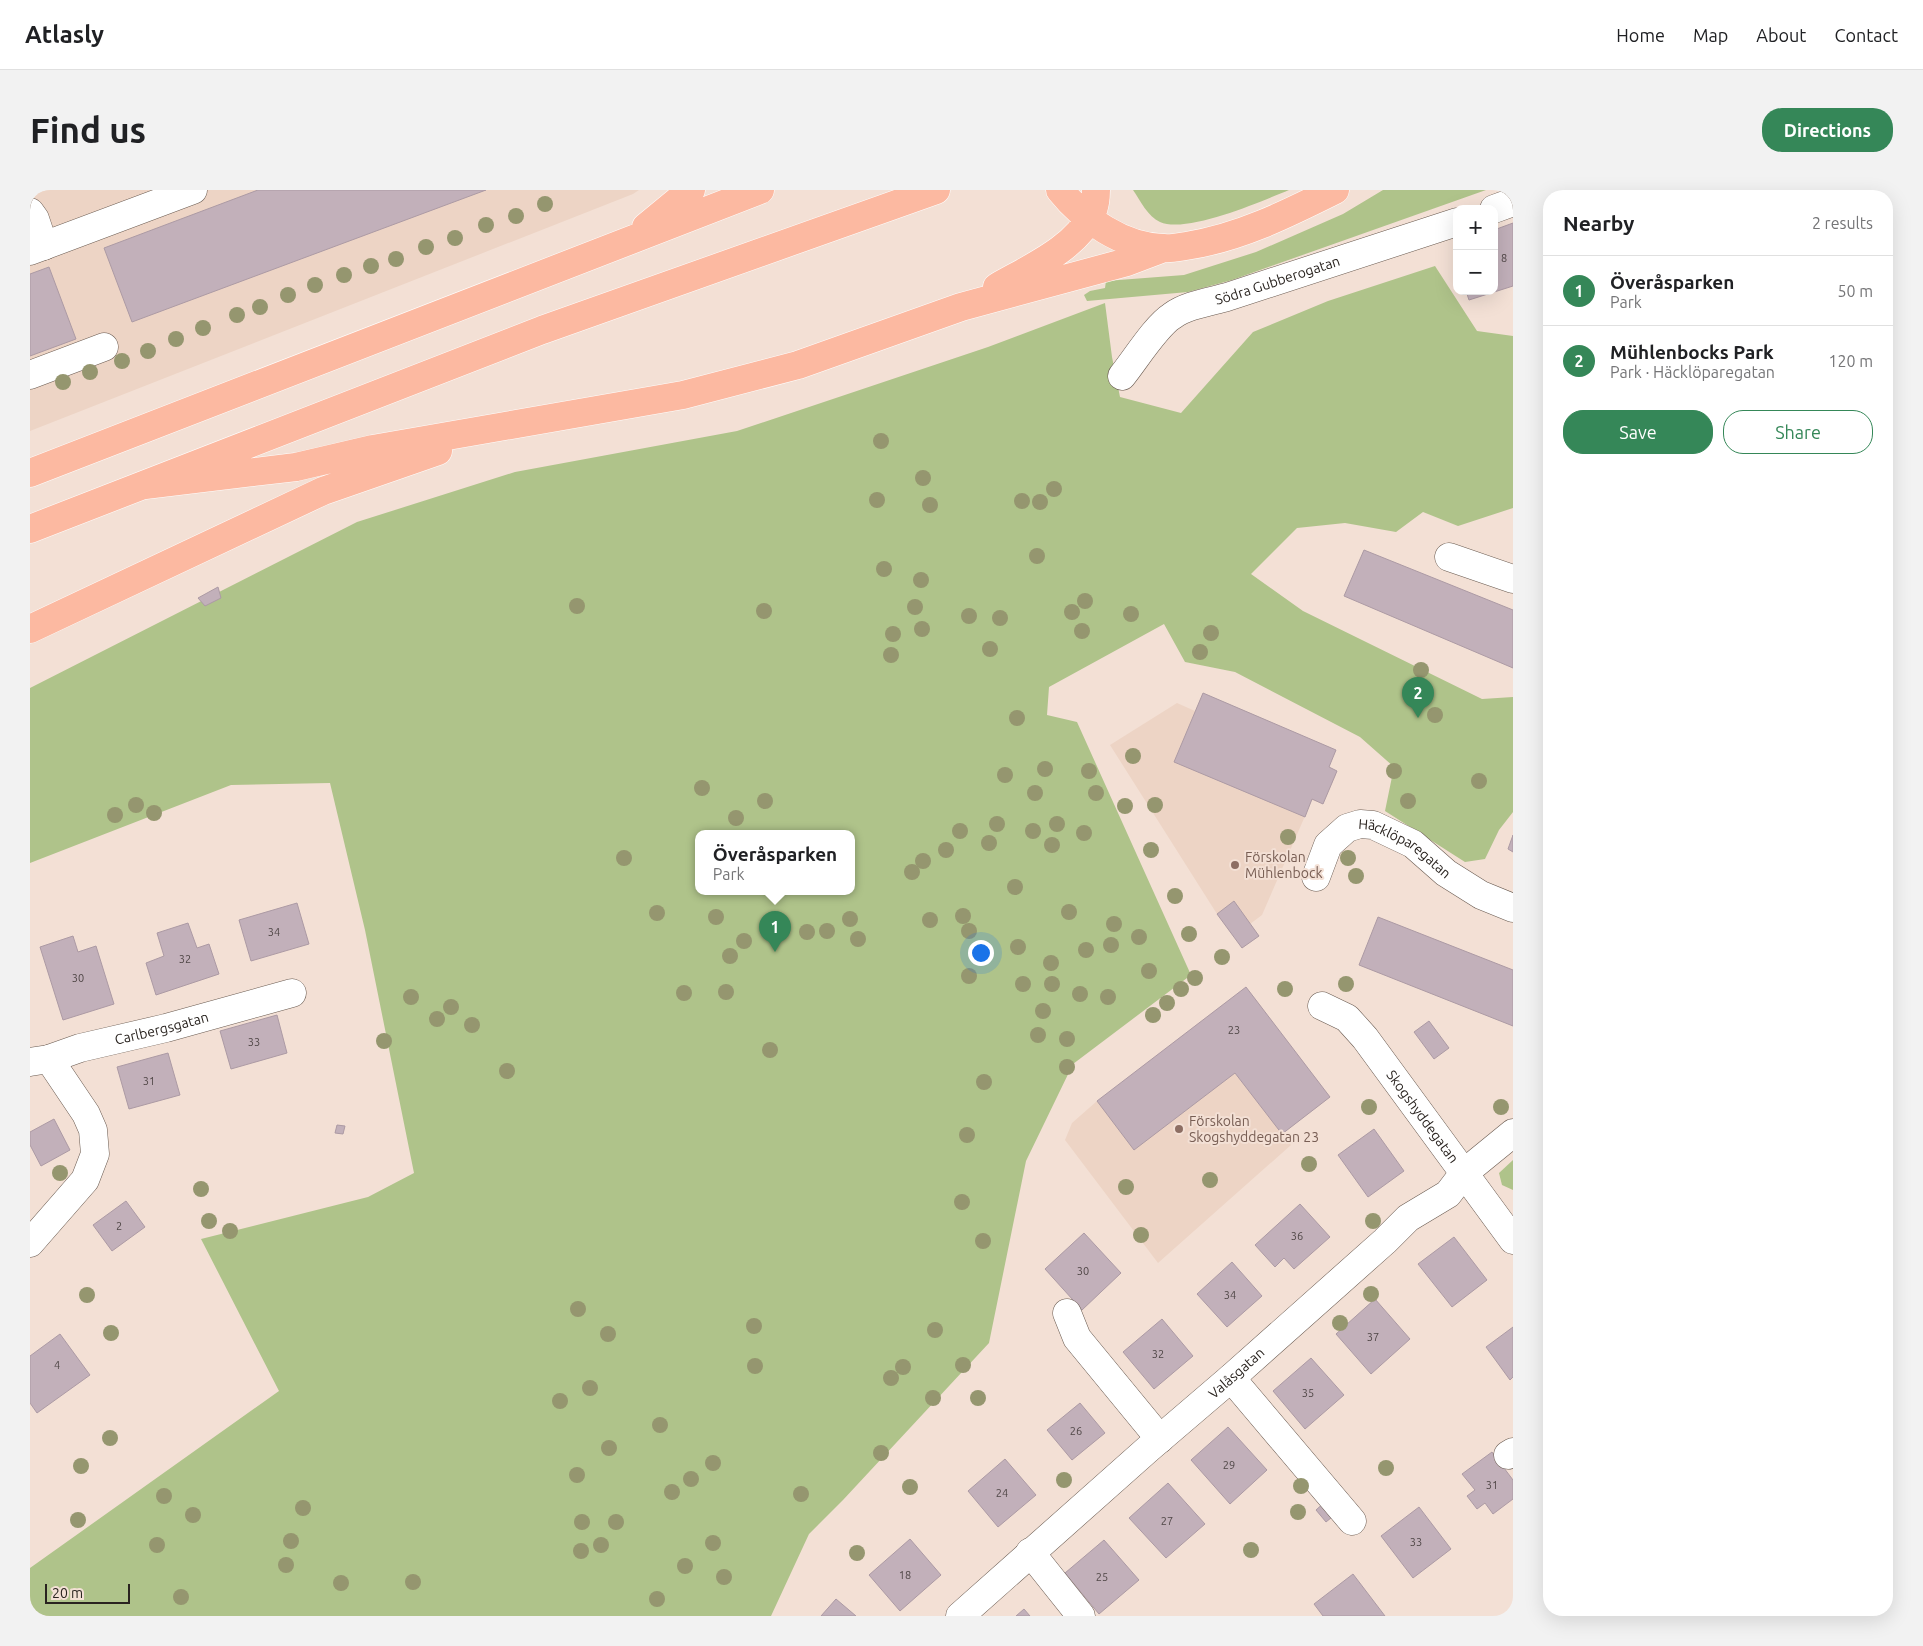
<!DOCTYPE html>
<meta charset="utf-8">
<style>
body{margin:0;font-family:Ubuntu,sans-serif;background:#f2f2f2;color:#202124}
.controls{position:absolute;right:15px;top:15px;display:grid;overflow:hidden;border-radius:10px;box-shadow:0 5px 20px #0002}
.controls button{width:45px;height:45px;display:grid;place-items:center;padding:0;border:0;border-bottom:1px solid #e0e0e0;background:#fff;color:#202124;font:25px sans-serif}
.scale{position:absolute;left:15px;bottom:12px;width:85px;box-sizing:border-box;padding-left:5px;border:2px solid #29231f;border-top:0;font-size:14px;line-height:18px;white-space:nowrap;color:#29231f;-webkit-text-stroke:4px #f3e0d5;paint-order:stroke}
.you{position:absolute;left:950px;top:762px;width:18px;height:18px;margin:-12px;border:4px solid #fff;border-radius:50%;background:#1a73e8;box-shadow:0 0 0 8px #1a73e833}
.badge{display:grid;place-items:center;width:32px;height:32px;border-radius:50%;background:#358758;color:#fff;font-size:16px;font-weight:700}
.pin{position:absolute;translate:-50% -41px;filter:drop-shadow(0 1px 2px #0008)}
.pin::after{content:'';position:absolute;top:26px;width:18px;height:15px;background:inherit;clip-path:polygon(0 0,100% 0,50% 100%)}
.popup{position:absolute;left:665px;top:640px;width:160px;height:65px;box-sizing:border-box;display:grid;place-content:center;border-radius:10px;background:#fff;filter:drop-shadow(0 1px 4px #0005);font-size:16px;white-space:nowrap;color:#757577}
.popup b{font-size:19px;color:#202124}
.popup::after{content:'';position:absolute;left:50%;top:100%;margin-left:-10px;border:10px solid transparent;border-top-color:#fff}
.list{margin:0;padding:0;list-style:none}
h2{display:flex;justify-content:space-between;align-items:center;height:65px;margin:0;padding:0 20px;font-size:21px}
h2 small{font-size:16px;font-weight:400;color:#757577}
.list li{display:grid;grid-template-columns:32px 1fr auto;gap:15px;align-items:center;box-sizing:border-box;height:70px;padding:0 20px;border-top:1px solid #e0e0e0}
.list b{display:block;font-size:19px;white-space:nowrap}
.list p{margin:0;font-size:16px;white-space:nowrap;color:#757577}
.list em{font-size:16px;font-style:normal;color:#757577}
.actions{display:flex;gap:10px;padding:15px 20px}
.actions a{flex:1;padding:11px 0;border:1px solid #358758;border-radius:20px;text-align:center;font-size:18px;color:#358758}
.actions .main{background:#358758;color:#fff}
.map{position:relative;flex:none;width:1483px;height:1426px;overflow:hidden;border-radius:20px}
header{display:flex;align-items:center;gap:30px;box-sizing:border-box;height:70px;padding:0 25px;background:#fff;border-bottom:1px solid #e0e0e0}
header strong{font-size:24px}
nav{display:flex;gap:28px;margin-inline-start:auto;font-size:18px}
.intro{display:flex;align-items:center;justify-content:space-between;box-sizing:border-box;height:120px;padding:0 30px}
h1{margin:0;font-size:35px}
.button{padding:12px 22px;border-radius:20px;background:#358758;color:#fff;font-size:18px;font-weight:700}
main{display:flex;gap:30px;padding:0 30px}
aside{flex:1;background:#fff;border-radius:20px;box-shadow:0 5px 20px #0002}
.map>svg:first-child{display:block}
.built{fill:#edd4c5}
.green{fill:#afc38a;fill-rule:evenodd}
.building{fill:#c2b0ba;stroke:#ac9aa4}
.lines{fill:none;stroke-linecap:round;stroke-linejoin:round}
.minor-casing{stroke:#695a50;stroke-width:29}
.highway-casing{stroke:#fff;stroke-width:29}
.minor{stroke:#fff;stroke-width:28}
.highway{stroke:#fcb9a1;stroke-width:28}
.tree{fill:#95966f}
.education-dot{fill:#8d6e63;stroke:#f3e0d5;stroke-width:2}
.labels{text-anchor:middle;stroke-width:4;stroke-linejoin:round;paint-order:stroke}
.number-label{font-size:11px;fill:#4f4646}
.street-label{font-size:14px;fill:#29231f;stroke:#f3e0d5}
.education-label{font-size:14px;fill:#785e54;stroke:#f3e0d5;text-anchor:start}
</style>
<header>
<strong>Atlasly</strong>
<nav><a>Home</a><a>Map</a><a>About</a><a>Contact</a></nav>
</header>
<div class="intro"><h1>Find us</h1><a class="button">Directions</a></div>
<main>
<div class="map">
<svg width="1483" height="1426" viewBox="0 0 1483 1426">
<rect width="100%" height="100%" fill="#f3e0d5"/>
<path class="built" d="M0,0H609L603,4L0,241Z
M1173,503L1306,560L1299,577L1306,585L1293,614L1282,610L1232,725L1220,734L1229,746L1212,758L1187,724L1080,555L1147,513L1165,521Z
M1216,797L1300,907L1252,944L1261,955L1128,1073L1035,950L1042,933L1067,911Z"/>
<path class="green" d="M1103,0H1259C1232,11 1157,44 1130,32C1118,27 1110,10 1103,0Z
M1353,0H1456L1202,90L1158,102L1057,111L1054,105L1060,101L1075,98L1076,91L1154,85L1226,62L1313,24Z
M1405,76L1447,141L1483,146V318L1428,336L1393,322L1366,342L1315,333L1267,338L1221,384L1273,421L1452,509L1483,507V622L1469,640L1455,669L1435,672L1355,621L1364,577L1330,547L1205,482L1155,472L1134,434L1019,497L1017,525L1047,532L1161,785L1043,874L996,971L959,1153L813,1310L779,1344L741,1426H0V1378L249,1201L171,1049L338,1007L384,983L335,740L300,593L201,595L0,673V498L327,332L485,282L707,241L958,157L1075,113L1082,167L1090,207L1151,223L1223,142L1298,111ZM669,643H821V701H669Z
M1483,970V1000L1472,995L1469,983Z"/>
<path class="building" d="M228,0H456L102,132L74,58Z
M1483,33V96L1439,110L1436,101H1464V40Z
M19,77L46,149L0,166V84Z
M1334,360L1483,420V478L1314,406Z
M188,397L191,408L175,416L168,408Z
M1173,503L1306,560L1299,577L1307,581L1293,614L1282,609L1275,627L1144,572Z
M1483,645V662L1478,659Z
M1204,711L1229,746L1212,758L1187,724Z
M267,713L279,754L221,771L209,730Z
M1348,727L1483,780V836L1329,775Z
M158,733L167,758L179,754L189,784L126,805L116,773L134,766L127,743Z
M43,746L48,762L66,756L84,814L33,830L10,757Z
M1216,797L1300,907L1252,944L1205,883L1104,960L1067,911Z
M247,825L257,863L201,879L190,841Z
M1399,831L1419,858L1404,869L1384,842Z
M138,863L150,905L99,919L87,877Z
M24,929L40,960L11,976L0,955V942Z
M307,935L315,936L313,944L305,943Z
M1344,939L1374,981L1338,1007L1308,965Z
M96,1011L115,1037L82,1061L63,1035Z
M1270,1014L1300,1047L1264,1079L1254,1068L1245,1077L1225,1055Z
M1054,1043L1091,1083L1052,1120L1015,1079Z
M1424,1047L1457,1090L1422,1117L1388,1074Z
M1202,1072L1232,1106L1197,1137L1167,1104Z
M1345,1109L1380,1149L1341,1184L1306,1144Z
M1132,1129L1163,1166L1124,1199L1093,1162Z
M1483,1137V1187L1480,1190L1456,1157Z
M30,1144L60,1185L7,1223L0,1213V1166Z
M1281,1168L1314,1205L1275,1239L1243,1201Z
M1050,1213L1075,1243L1042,1270L1017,1240Z
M1198,1237L1237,1280L1200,1314L1161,1270Z
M1462,1262L1483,1290V1309L1463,1324L1455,1313L1447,1319L1437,1306L1445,1300L1432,1284Z
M975,1269L1006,1305L968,1337L938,1301Z
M1138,1293L1175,1334L1136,1368L1099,1328Z
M1296,1311L1307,1323L1296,1332L1286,1320Z
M1389,1317L1421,1359L1383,1388L1351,1346Z
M880,1349L911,1385L870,1421L839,1385Z
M1074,1350L1109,1390L1069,1424L1035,1383Z
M1323,1384L1355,1426H1293L1284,1414Z
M806,1409L826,1426H791Z
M994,1419L1000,1426H986Z"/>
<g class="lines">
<g class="minor-casing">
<g id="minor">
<path d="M1464,19L1483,12"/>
<path d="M0,22L5,29L14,56"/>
<path d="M0,61L163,0"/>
<path d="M0,185L74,157"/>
<path id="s1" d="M1092,186C1105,170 1126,136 1142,126C1157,115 1179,112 1197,107L1427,32"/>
<path d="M1419,367L1483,389"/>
<path id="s2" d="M1286,687L1298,655L1317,638L1330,634L1343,635L1383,654L1416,683L1451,705L1483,718"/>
<path id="s3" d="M1292,816L1317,828L1335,848L1483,1050"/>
<path id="s4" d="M0,872L19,869L50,858L136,838L262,803"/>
<path d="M0,1053L55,990L65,964L63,940L56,924L19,869"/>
<path d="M1037,1123L1047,1148L1130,1249"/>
<path d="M1201,1188L1322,1331"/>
<path d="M1478,1265L1483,1262"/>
<path d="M1000,1362L1051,1426"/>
<path id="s5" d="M930,1426L1118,1259L1201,1188L1355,1051L1378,1028L1418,1004L1434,983L1483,943"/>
</g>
</g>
<g class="highway-casing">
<path id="highway" d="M1030,0C1054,30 1093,57 1133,58C1141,59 1149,57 1156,56C1209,48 1257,24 1305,0
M616,37L661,0
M967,97C998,79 1047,58 1062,23C1065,16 1066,8 1066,0
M0,283L730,0
M115,295L266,277L343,259L653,205L768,175L931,117L1097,72L1134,58
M0,339L512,140L906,0
M0,439L293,301L408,261"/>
</g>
<use href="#minor" class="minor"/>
<use href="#highway" class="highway"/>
</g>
<g class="tree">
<circle cx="515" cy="14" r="8"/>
<circle cx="486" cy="26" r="8"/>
<circle cx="456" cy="35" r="8"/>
<circle cx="425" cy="48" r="8"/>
<circle cx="396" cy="57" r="8"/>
<circle cx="366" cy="69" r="8"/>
<circle cx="341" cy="76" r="8"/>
<circle cx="314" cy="85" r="8"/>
<circle cx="285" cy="95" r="8"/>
<circle cx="258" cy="105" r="8"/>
<circle cx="230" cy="117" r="8"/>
<circle cx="207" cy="125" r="8"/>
<circle cx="173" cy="138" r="8"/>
<circle cx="146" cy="149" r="8"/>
<circle cx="118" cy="161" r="8"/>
<circle cx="92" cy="171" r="8"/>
<circle cx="60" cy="182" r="8"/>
<circle cx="33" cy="192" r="8"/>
<circle cx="851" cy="251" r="8"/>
<circle cx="893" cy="288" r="8"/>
<circle cx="1024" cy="299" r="8"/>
<circle cx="847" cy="310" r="8"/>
<circle cx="992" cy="311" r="8"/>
<circle cx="1010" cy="312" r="8"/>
<circle cx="900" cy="315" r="8"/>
<circle cx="1007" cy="366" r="8"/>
<circle cx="854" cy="379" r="8"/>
<circle cx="891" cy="390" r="8"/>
<circle cx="1055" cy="411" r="8"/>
<circle cx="547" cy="416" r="8"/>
<circle cx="885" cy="417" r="8"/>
<circle cx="734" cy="421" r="8"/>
<circle cx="1042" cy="422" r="8"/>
<circle cx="1101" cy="424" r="8"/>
<circle cx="939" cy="426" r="8"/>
<circle cx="970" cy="428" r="8"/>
<circle cx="892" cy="439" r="8"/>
<circle cx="1052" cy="441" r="8"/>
<circle cx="1181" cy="443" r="8"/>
<circle cx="863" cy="444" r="8"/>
<circle cx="960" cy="459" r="8"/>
<circle cx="1170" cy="462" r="8"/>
<circle cx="861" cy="465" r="8"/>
<circle cx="1391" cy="480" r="8"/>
<circle cx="1405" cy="525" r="8"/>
<circle cx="987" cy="528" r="8"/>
<circle cx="1103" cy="566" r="8"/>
<circle cx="1015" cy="579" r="8"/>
<circle cx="1059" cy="581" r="8"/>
<circle cx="1364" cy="581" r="8"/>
<circle cx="975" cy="585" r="8"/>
<circle cx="1449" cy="591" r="8"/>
<circle cx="672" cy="598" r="8"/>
<circle cx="1005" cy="603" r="8"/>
<circle cx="1066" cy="603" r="8"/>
<circle cx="735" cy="611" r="8"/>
<circle cx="1378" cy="611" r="8"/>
<circle cx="106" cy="615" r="8"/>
<circle cx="1125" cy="615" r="8"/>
<circle cx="1095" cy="616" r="8"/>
<circle cx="124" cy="623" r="8"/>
<circle cx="85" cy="625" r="8"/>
<circle cx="706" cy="628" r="8"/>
<circle cx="967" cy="634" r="8"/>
<circle cx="1027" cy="634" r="8"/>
<circle cx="930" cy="641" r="8"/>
<circle cx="1003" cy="641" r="8"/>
<circle cx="1054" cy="643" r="8"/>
<circle cx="1258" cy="647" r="8"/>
<circle cx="959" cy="653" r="8"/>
<circle cx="1022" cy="655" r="8"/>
<circle cx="916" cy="660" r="8"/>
<circle cx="1121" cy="660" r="8"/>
<circle cx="594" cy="668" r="8"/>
<circle cx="1318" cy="668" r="8"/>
<circle cx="893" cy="671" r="8"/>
<circle cx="882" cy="682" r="8"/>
<circle cx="1326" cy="686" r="8"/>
<circle cx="985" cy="697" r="8"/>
<circle cx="1145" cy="706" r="8"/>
<circle cx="1039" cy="722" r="8"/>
<circle cx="627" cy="723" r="8"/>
<circle cx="933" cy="726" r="8"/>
<circle cx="686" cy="727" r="8"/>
<circle cx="820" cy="729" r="8"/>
<circle cx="900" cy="730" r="8"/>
<circle cx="1084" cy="734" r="8"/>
<circle cx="797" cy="741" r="8"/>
<circle cx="939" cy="741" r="8"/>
<circle cx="777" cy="742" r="8"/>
<circle cx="1159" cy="744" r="8"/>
<circle cx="1109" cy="747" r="8"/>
<circle cx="828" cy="749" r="8"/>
<circle cx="714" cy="751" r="8"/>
<circle cx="1081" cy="755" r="8"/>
<circle cx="988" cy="757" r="8"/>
<circle cx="1056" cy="760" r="8"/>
<circle cx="700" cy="766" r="8"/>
<circle cx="1192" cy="767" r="8"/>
<circle cx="1021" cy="773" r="8"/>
<circle cx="1119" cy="781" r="8"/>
<circle cx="939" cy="786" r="8"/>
<circle cx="1165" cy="788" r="8"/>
<circle cx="993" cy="794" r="8"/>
<circle cx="1022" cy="794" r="8"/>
<circle cx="1316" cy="794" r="8"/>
<circle cx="1151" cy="799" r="8"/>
<circle cx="1255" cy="799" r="8"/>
<circle cx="696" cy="802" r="8"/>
<circle cx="654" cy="803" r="8"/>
<circle cx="1050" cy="804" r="8"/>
<circle cx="381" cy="807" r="8"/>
<circle cx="1078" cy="807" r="8"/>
<circle cx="1137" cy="813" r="8"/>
<circle cx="421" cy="817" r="8"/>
<circle cx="1013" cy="821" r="8"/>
<circle cx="1123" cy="825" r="8"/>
<circle cx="407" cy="829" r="8"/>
<circle cx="442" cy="835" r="8"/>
<circle cx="1008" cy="845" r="8"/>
<circle cx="1037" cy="849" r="8"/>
<circle cx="354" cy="851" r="8"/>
<circle cx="740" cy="860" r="8"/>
<circle cx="1037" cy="877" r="8"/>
<circle cx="477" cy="881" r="8"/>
<circle cx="954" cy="892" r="8"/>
<circle cx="1339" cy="917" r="8"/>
<circle cx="1471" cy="917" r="8"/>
<circle cx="937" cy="945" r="8"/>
<circle cx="1279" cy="974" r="8"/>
<circle cx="30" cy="983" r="8"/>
<circle cx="1180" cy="990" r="8"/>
<circle cx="1096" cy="997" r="8"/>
<circle cx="171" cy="999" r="8"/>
<circle cx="932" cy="1012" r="8"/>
<circle cx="179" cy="1031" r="8"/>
<circle cx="1343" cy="1031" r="8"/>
<circle cx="200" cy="1041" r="8"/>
<circle cx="1111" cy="1045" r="8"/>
<circle cx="953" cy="1051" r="8"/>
<circle cx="1341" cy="1104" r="8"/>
<circle cx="57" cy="1105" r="8"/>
<circle cx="548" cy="1119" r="8"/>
<circle cx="1310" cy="1133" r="8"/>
<circle cx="724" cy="1136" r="8"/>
<circle cx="905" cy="1140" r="8"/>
<circle cx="81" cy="1143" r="8"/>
<circle cx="578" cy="1144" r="8"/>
<circle cx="933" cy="1175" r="8"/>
<circle cx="725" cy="1176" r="8"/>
<circle cx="873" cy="1177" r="8"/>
<circle cx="861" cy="1188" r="8"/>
<circle cx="560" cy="1198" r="8"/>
<circle cx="903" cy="1208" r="8"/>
<circle cx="948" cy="1208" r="8"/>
<circle cx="530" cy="1211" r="8"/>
<circle cx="630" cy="1235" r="8"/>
<circle cx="80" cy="1248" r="8"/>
<circle cx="579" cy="1258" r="8"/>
<circle cx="851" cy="1263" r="8"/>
<circle cx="683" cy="1273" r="8"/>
<circle cx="51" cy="1276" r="8"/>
<circle cx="1356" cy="1278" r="8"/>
<circle cx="547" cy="1285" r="8"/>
<circle cx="661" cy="1289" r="8"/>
<circle cx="1034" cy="1290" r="8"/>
<circle cx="1271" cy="1296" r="8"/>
<circle cx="880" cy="1297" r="8"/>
<circle cx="642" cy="1302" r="8"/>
<circle cx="771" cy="1304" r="8"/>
<circle cx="134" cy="1306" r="8"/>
<circle cx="273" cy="1318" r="8"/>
<circle cx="1268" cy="1322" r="8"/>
<circle cx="163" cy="1325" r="8"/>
<circle cx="48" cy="1330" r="8"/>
<circle cx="552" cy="1332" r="8"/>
<circle cx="586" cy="1332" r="8"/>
<circle cx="261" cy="1351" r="8"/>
<circle cx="683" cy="1353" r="8"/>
<circle cx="127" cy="1355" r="8"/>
<circle cx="571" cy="1355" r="8"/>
<circle cx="1221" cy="1360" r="8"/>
<circle cx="551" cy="1361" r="8"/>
<circle cx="827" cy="1363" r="8"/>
<circle cx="256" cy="1375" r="8"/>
<circle cx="655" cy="1376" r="8"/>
<circle cx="694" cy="1387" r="8"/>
<circle cx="383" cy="1392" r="8"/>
<circle cx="311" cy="1393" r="8"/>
<circle cx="151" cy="1407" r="8"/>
<circle cx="627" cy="1409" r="8"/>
</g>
<g class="education-dot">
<circle cx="1205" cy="675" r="5"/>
<circle cx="1149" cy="939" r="5"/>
</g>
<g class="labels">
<g class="number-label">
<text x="1474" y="72">8</text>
<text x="244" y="746">34</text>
<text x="155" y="773">32</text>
<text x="48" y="792">30</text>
<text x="1204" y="844">23</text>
<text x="224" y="856">33</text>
<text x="119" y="895">31</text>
<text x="89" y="1040">2</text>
<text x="1267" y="1050">36</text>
<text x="1053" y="1085">30</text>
<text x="1200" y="1109">34</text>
<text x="1343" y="1151">37</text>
<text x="1128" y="1168">32</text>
<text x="27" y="1179">4</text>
<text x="1278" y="1207">35</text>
<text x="1046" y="1245">26</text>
<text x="1199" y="1279">29</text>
<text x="1462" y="1299">31</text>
<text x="972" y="1307">24</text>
<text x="1137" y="1335">27</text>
<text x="1386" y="1356">33</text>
<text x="875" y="1389">18</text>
<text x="1072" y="1391">25</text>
</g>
<g class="street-label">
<text dy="5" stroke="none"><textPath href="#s1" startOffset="190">Södra Gubberogatan</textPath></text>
<text dy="5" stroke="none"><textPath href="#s2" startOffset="125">Häcklöparegatan</textPath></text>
<text dy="5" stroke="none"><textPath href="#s4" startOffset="136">Carlbergsgatan</textPath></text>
<text dy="5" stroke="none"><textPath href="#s3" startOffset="152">Skogshyddegatan</textPath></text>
<text dy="5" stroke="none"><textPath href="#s5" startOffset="368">Valåsgatan</textPath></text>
</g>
<g class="education-label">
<text x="1215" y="672">Förskolan<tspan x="1215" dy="16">Mühlenbock</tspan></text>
<text x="1159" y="936">Förskolan<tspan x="1159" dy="16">Skogshyddegatan 23</tspan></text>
</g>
</g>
</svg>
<div class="controls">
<button>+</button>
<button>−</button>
</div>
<div class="scale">20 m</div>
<div class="you"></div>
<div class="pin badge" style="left:745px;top:762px">1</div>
<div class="popup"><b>Överåsparken</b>Park</div>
<div class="pin badge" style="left:1388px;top:528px">2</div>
</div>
<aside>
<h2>Nearby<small>2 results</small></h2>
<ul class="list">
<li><span class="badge">1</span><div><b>Överåsparken</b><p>Park</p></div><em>50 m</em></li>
<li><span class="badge">2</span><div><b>Mühlenbocks Park</b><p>Park · Häcklöparegatan</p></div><em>120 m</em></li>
</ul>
<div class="actions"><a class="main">Save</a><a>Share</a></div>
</aside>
</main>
